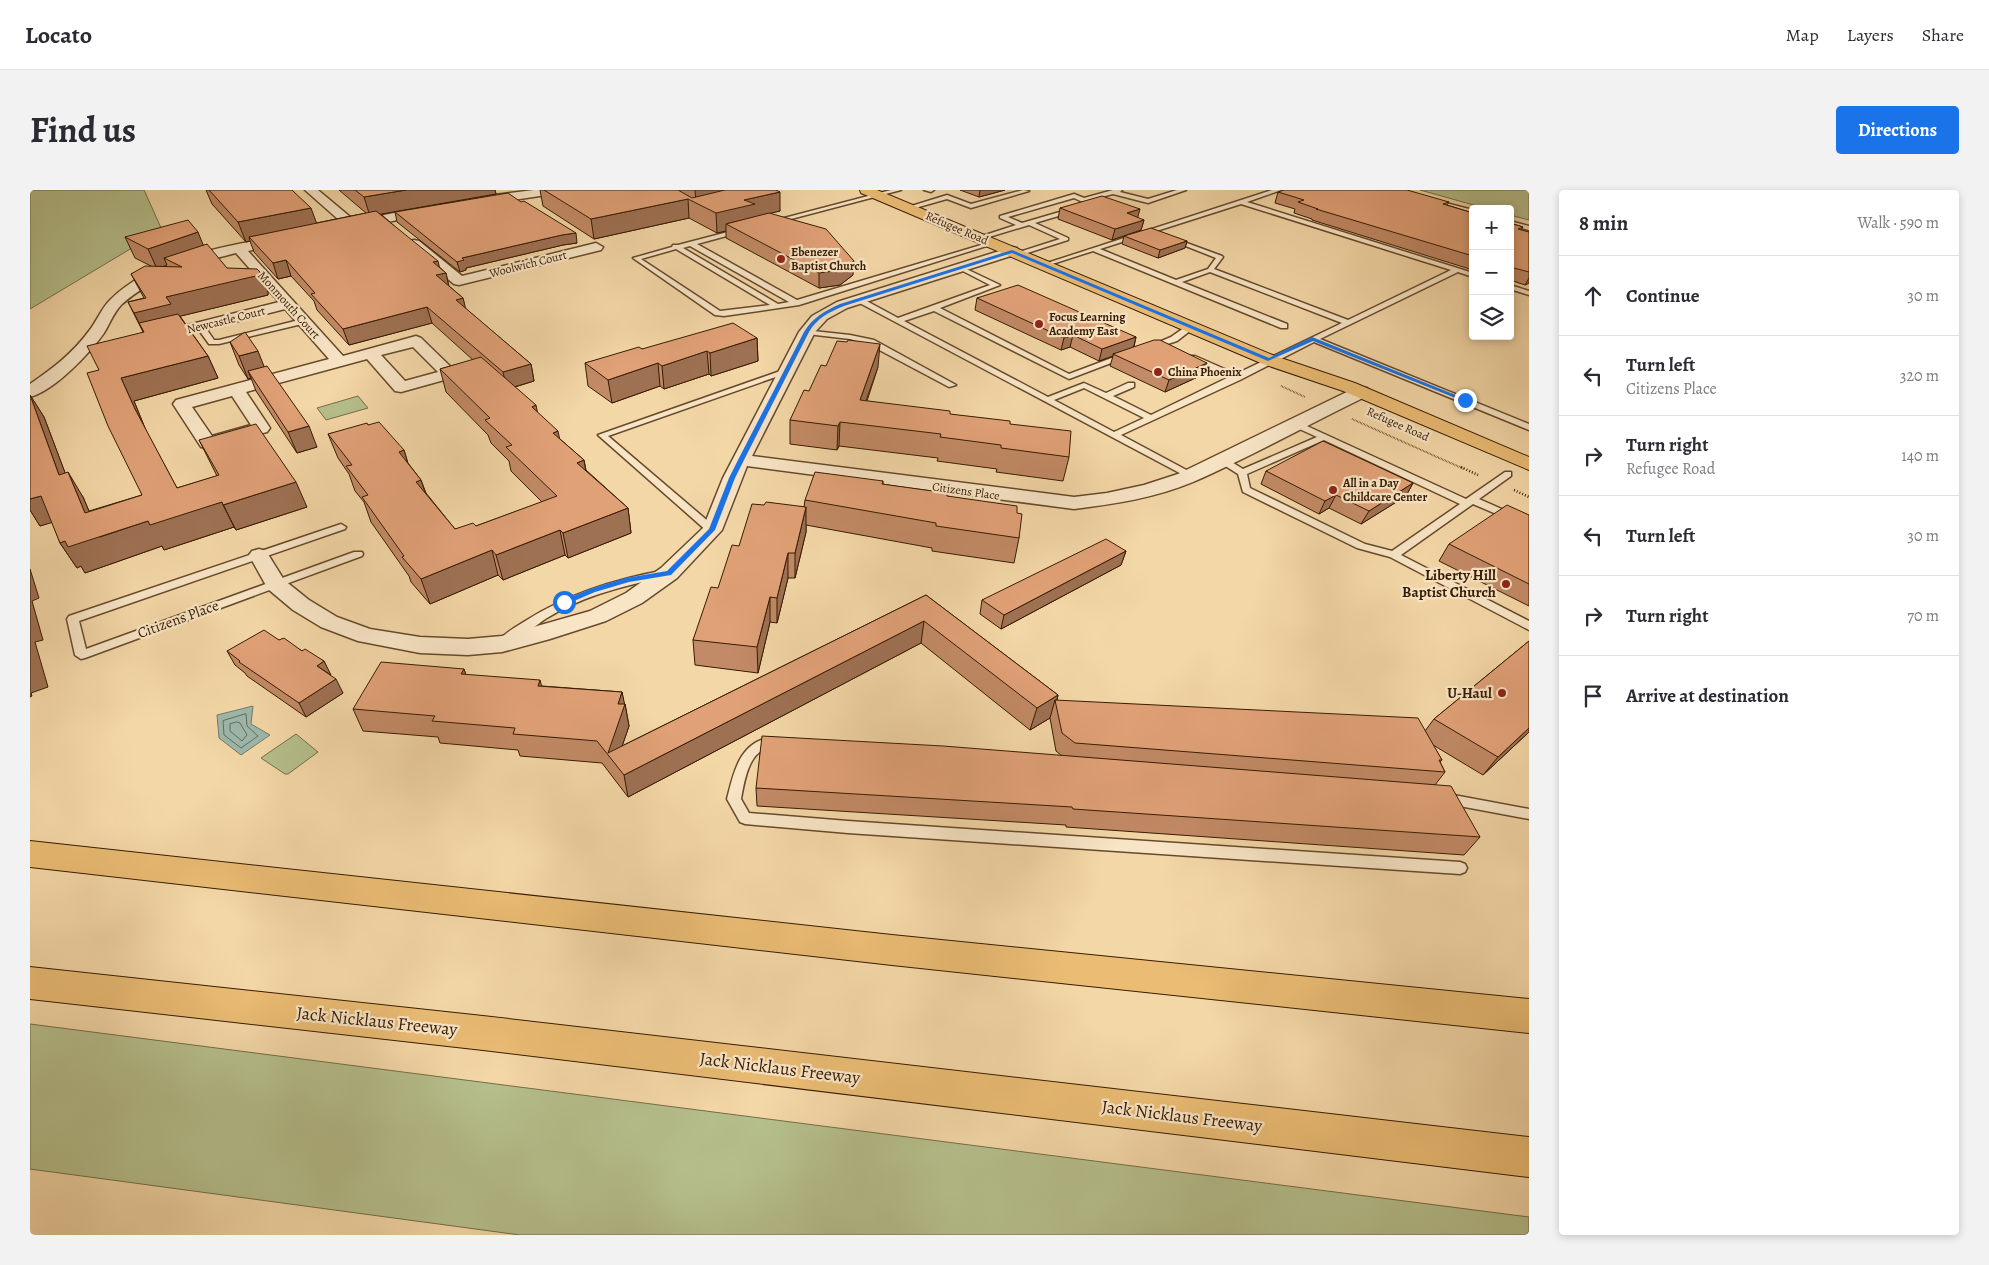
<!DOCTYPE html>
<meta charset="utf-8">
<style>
body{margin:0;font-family:Alegreya,serif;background:#f2f2f3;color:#2b2b33}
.controls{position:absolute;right:15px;top:15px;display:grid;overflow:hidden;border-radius:5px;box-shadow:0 2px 8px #0003}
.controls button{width:45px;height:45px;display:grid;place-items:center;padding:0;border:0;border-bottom:1px solid #e1e1e2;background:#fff;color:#2b2b33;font:25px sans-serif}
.stop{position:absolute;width:15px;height:15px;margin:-11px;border:4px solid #1a73e8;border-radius:50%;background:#fff}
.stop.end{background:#1a73e8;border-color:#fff;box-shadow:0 1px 5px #0008}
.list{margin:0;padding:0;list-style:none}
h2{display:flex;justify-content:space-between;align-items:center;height:65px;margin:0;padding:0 20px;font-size:21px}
h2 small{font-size:16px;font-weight:400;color:#7c7c81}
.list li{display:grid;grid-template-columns:32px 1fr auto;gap:15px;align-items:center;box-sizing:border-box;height:80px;padding:0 20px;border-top:1px solid #e1e1e2}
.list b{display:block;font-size:19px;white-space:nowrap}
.list p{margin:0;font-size:16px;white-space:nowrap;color:#7c7c81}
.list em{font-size:16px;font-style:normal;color:#7c7c81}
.icon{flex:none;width:28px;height:28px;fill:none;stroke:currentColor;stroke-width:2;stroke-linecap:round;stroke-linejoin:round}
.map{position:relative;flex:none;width:1499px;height:1045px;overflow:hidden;border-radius:5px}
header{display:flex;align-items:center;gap:30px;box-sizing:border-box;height:70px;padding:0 25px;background:#fff;border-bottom:1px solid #e1e1e2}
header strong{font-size:24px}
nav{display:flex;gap:28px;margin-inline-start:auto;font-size:18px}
.intro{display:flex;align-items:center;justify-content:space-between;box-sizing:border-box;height:120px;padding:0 30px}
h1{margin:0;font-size:35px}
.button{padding:12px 22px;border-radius:5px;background:#1a73e8;color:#fff;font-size:18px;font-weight:700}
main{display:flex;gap:30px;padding:0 30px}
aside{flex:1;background:#fff;border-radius:5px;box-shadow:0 2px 8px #0003}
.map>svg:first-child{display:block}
.green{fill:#b5bf8c;stroke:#766d46}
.water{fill:#9cb8ac;stroke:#747968}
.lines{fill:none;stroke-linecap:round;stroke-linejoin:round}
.shore{stroke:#6a6a56;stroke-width:1}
.lane-casing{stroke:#664a2a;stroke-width:3}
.street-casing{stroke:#664a2a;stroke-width:3}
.primary-casing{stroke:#371b01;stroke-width:2}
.highway-casing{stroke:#371b01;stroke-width:2}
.path-far1{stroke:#371b01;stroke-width:2;stroke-dasharray:0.5 1;stroke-linecap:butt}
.path{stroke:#371b01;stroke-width:2.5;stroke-dasharray:1 2;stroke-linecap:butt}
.lane{fill:#f8e5c6;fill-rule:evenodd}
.street{fill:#f8e5c6;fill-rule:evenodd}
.primary{fill:#eabc74;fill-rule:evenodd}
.highway{fill:#eabc74;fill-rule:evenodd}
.wall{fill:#c28a66;stroke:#371b01}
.shaded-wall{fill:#9e7153;stroke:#371b01}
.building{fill:#e1a177;stroke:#371b01}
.route{fill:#1a73e8}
.poi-dot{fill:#8f2418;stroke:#f8e5c6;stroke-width:2}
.labels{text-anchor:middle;stroke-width:4.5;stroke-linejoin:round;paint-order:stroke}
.far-street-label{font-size:12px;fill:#371b01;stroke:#f8e5c6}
.far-poi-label{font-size:12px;font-weight:bold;fill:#371b01;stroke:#f8e5c6;text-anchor:start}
.poi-label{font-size:15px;font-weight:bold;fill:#371b01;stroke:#f8e5c6;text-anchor:end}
.street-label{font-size:15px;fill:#371b01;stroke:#f8e5c6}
.near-street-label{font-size:18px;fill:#371b01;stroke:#f8e5c6}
</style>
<header>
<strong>Locato</strong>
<nav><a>Map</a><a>Layers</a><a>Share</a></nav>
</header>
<div class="intro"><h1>Find us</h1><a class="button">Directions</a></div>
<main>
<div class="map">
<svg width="1499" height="1045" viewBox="0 0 1499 1045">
<rect width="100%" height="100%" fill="#f4d7a7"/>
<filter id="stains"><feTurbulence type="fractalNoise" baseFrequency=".004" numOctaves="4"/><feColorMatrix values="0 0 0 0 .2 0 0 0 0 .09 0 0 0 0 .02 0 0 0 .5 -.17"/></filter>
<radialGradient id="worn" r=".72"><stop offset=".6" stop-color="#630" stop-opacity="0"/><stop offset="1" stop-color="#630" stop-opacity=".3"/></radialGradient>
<path class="green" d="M0,0H114L132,40L0,119Z
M1390,0H1499V30L1480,25V19H1458Z
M328,206L338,218L296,230L287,218Z
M266,544L288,562L258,584H255L231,568Z
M0,834L1499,1027V1041L1496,1045H490L0,979Z"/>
<path class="water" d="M223,516L221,534L240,545L211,565L189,548L187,525Z"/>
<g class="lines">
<path class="shore" d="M216,524L217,536L228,546L211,558L194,545L193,531Z
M207,532L210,533L217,545L212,551L200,541V534Z"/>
<g class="lane-casing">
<path id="lane" d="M861,0H871L742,34L739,32Z
M894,0H904L901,2Z
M993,0L999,1L941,18L917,9L878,20L875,18L917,5L941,14Z
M1083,0H1092L1090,2L1118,9L1147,0H1156L1118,13L1083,4L1060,10L1065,13V15L1005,33L1038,48V50L988,66L986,65V63L1030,49L999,35L949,50L946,48L986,35L970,28V26L1044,4L1054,8ZM1044,8L1057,14L992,33L978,27Z
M1242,0H1251L1217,12L1443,83V87L1428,82L1290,149L1499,234V240L1284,152L1210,190L1091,245L1162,283V287L1159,288L824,110L831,108L868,128L960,95L927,78L932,77L970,95L910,118L1039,184L1095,163L1102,165L1039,189L904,121L874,131L1018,207L1054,193L1076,203L1098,193H1104V197L1083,206L1121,225L1199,187L1159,170V166H1165L1206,184L1312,133L1180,82L1152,92L1257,134V138H1251L1063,61L1016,76L1011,75ZM1211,14L1421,80L1318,130L1184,79L1193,67L1192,66L1143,48L1138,49L1186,68L1178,79L1146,90L1070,59ZM1054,198L1114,228L1084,242L1024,210Z
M1400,9L1443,20V24L1400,11Z
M1480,31L1499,36V40L1480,35Z
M713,38L715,39V41L667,54L767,110L961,52L966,53L769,115L694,126L685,125L603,68L642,57L643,55H648ZM660,56L759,112L748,114L653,58ZM646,59L740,115L690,121L611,69Z
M1480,95L1499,101V105L1480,99Z
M273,129H276V133L189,154H179L166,136L173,134L184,150H189Z
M1158,135L1165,137L1147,151L1119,160L1115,158L1141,147Z
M774,140L820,145L844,150L926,195L919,197L838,154L820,149L777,144L773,142Z
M753,180L760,182L578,246L686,338V342H678L568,245Z
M1266,231L1436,309L1475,282H1481V286L1449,309L1499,331V338L1443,314L1371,365L1499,431V440L1360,367L1327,358L1213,302L1208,284L1189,272V268H1195L1213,279L1287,247L1263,236V232ZM1294,250L1430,314L1362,361L1335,354L1220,298L1217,284Z
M311,334L316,337L315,339L49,431L56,459L324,362H332L333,364L332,366L55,468L51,469L45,465L37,429L39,426Z
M636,380L640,381L641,383L640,385C594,397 558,403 517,428C507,434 481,457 471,454L469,451C475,442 488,436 497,430C540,403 586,389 636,380Z
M734,549L753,552L754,555L753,558C747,560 741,558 736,559C718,564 714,593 711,609L719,623L818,631L1430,672L1435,674L1437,678L1435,682L1430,684L818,643L715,634L710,632L697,609C703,586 708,557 734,549Z
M1413,603L1499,619V629L1408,612L1406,608L1408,604Z"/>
</g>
<g class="street-casing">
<path id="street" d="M275,0H288L325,31L398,16L404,20L398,24L322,39L318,38Z
M504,0H536L530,3L450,15L444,11L450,7Z
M256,45L261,46L262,49L261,52L218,61L313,166L386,146L391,148L425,181L427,184L425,187L371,202L365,201L337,169L216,202L240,238L237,242L177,258L171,257L143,214L146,210L299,169L255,119L127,152L122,150L119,147L122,144L249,112L206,63C165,73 124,86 92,114C84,122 80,133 74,143C60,163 24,201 0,207V194C22,179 43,163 59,141C67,131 71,119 80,110C125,66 197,56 256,45ZM383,157L408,182L375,191L351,165ZM202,206L221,235L182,246L162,217Z
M384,50L389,51L432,86L566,53L573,57L571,60L429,95L424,94L379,57L378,54L379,51Z
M982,57L987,58L989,61L987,64L817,118L797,129L785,142L722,266L1044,307L1077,303L1114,295L1148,284L1325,198H1337L1339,202L1337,206C1279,234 1222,266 1163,292C1125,308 1084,314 1044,319L717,276L692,340L647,388L612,413L576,431L520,449L472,462L438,465L390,463L328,451L291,437L263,420L238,399L219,365L222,361L229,359L236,361L254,390L279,410L307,427L340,439L390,447L438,449L472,446L560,421L596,403L631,378L673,338L693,288L769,142L782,126L807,112Z"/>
</g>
<g class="primary-casing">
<path id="primary" d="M830,0H847L1245,166L1325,193L1499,267V280L1313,201L1233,174L831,3Z"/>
</g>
<g class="highway-casing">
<path id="highway" d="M0,651L862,745L1499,809V843L862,775L0,677Z
M0,777L453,826L1499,947V987L453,860L0,809Z"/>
</g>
<path class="path-far1" d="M1251,196L1275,207
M1322,229L1434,279"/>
<path class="path" d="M1431,277L1448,285
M1484,300L1499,307"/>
<use href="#lane" class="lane"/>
<use href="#street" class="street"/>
<use href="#primary" class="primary"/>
<use href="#highway" class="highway"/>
</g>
<path class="wall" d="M176,0H262L286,33L336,23L309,0H465L466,4L351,24L416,83L419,96L433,108L435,118L501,174L504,191L485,197L530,249L554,270L556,280L598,318L601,343L538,368L535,365L473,390L468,385L400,414L381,392L379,386L341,332L334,312L325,301L319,284L308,268L298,244L338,235L374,260L378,273L391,290L396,303L425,339L446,336L512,312L481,281L479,271L461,253L458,245L416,202L410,179L443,170L402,133L319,155L287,120L284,111L261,86L248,89L224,62L220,51L216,52L182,14Z
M510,0H746L750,21L740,23L823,85L810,95L789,98L696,48V41L687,43L659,28L564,49L513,16Z
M930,0H975L949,7Z
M1248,2L1419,12L1417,15L1443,23V80L1282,30V29L1264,23L1265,19L1245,13Z
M1030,18L1114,30L1111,40L1082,50L1028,29Z
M365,22L547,53L533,55L436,78V80L430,82L367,32Z
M1480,33L1493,37L1491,40L1499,42V93L1495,95L1480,90Z
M1094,46L1157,51L1155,58L1128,68L1092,54Z
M95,47L173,55L197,78L238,102V105L150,126L178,166L188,188L104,211L116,241L147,298L187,286L169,250L277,317L206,340L204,337L134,360L132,356L55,383L51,376L47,378L30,353L22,332L10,336L0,320V205L14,227L35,283L53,307L59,321L112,305L69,180L113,142L98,112L114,108L101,84L121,76L105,68Z
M947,108L1106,147L1104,157L1172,185L1135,202L1080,176L1083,166L1069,171L1040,157L1031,160L945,120Z
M727,148L728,171L681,186L679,184L634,199L630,196L582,213L558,196L555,173L612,159Z
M200,152L234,177L287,257L267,263L226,201L221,188L218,189L209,175Z
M796,176L848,177L837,211L980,234L1039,267L1033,291L966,282L967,279L907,271L908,268L809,256L807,260L760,254V230Z
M1236,281L1383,293L1376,306L1331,334L1299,318L1289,324L1231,294Z
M853,291V294L917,306L987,323L989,348L984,373L902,361V358L776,335V342L765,388H758L747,433L740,432L728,483L665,475L663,450L709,356L734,315L774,317L775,310Z
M1499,325V416L1409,371L1419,354Z
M1096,361L1091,375L971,439L950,424L952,410Z
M896,405L1028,505L1027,511L1395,541L1404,529L1499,451V542L1453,585L1403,555L1412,570L1410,572L1415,582L1405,595L1450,647L1434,665L1036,637V635L727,616L726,598L1032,566L1026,561L1020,528L1000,540L891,453L598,607L572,573L490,566L488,560L410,553L408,547L333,541L323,519L434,479L436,485L512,496L592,502L594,514H595L599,536L592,556Z
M249,450L294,471L300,485L313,503L276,527L217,486L215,483L205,475L197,461Z"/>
<path class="shaded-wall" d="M376,0H465L466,4L340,26L334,7Z
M665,0H716L666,13Z
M950,0H975L949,7Z
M750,2V21L696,34V41L687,43L686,23L714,10Z
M658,9L659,28L564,49L561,29Z
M281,18L288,37L219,47L220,51L216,52L208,32Z
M1110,19L1107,30L1097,23Z
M1114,30L1111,40L1082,50L1085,39Z
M168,42L176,62L134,68L137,75L127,79L118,59Z
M546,43L547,53L533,55L436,78V80L430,82L427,72L432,68L532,45Z
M1157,51L1155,58L1128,68L1130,60Z
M256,70L261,86L248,89L243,73Z
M408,71L411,84L416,83L419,98L410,101L403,72Z
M824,71L823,85L810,95L789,98V83Z
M230,82L238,102V105L147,127L114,143L104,123L136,107Z
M1499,88V93L1495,95Z
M433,108L437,124L426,110Z
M397,117L402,133L319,155L313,139Z
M1043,145L1040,157L1031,160L1034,148Z
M1106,147L1103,159L1083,164V166L1069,171L1072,159Z
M727,148L728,171L681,186L680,163Z
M850,154L848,177L828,233L830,210Z
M228,161L237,184L218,181L221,188L218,189L209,166Z
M677,161L679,184L634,199L632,176Z
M178,166L188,188L104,211L117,243L105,219L91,188Z
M628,173L630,196L582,213L578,190Z
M1177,173L1172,185L1135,202L1139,190Z
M501,174L504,191L477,199L473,182Z
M0,205L14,227L45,309L29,285Z
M506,215L511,239L502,217Z
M810,232L809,256L807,260L808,236Z
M279,236L287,257L267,263L258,242Z
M528,241L533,265L523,243Z
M374,260L381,285L369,262Z
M554,270L558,295L547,273Z
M38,282L53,307L70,347L118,331L192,312L204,337L134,360L132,356L55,383L51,376L47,378L30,353L35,351L55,323Z
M391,290L399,315L386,292Z
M266,292L277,317L206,340L193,315Z
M1383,293L1376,306L1331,334L1339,321Z
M1306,305L1299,318L1289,324L1295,311Z
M11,306L27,331L10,336L0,320V309Z
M776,317V342L765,388V363Z
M598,318L601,343L538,368L533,343Z
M530,340L535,365L473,390L466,365Z
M462,360L468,385L400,414L391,389Z
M1096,361L1091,375L971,439L974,425Z
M758,363V388L747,433V408Z
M0,379L9,408L2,411L13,450L5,452L18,497L1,503L2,506L0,507Z
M740,407V432L728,483L727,457Z
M894,431L891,453L598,607L594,585Z
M294,471L301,485L287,476Z
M434,479L441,501L431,484Z
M306,489L313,503L276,527L269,513Z
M510,490L516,512L508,496Z
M592,502L595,516V514L599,536L586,574L578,563L588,514Z
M1028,505L1026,513L1025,510L1020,528L1000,540L1007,518Z
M1499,538V542L1453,585L1468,567Z"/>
<path class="building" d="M179,0H262L281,18L208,32Z
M325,0H376L334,7Z
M514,0H648L662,8L695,0H746L750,2L714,10L725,14L686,23L658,9L561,29Z
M1254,0H1377L1419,12L1413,14L1443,23V66L1286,19H1288L1268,12L1274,10L1248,2Z
M478,3L491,12L494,11L546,43L532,45L432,68L434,70L427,72L365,22Z
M1072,6L1110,19L1097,23L1114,30L1085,39L1030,18Z
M346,21L408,71L403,72L416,83L406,85L433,108L426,110L501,174L473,182L397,117L313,139L281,104L285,103L256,70L243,73L219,47Z
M739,23L796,39L824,71L811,80L789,83L696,34Z
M158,30L168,42L118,59L95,47Z
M1480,33L1493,37L1488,39L1499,42V82L1480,77Z
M1121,38L1157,51L1130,60L1094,46Z
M177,54L197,78L227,79L230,82V85L136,107L141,114L104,123L98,112L116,108L101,84L115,76L152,77L134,68Z
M988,95L1106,147L1072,159L1043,145L1034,148L947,108Z
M148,124L178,166L91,188L105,219L147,298L189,285L169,250L226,234L266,292L193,315L192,312L120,335L118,331L38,357L35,351L30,353L11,306L0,309V205L29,285L38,282L55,323L112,305L78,236L57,183L69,180L57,156L114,142L109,133Z
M703,133L727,148L680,163L677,161L632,176L628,173L578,190L555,173L609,157L612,159Z
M215,142L228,161L209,166L200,152Z
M818,150L850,154L830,210L920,221V224L980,231V234L1041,241L1039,267L971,258V255L910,247L911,244L810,232L808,236L760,230L774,200L779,201L791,175L796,176L807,151L817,152Z
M1124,150H1130L1177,173L1139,190L1083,164Z
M451,167L506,215L502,217L528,241L523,243L554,270L547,273L598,318L533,343L530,340L466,365L462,360L391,389L372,367L374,366L332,307L338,305L316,276L322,275L298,244L337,233L338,235L349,232L374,260L369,262L391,290L386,292L425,339L443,333L446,336L527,306L476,257L482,255L455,230L460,228L410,179Z
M237,176L279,236L258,242L218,181Z
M1293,251L1383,293L1339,321L1306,305L1295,311L1236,281Z
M785,282L853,291L852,294L917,303V306L987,316V323L992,324L989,348L906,336V333L775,310Z
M736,312L776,317L765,363H758L747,408L740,407L727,457L663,450L681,397L688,398L702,355L709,356L722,314L734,315Z
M1477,315L1499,325V394L1419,354Z
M1076,349L1096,361L974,425L952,410Z
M896,405L1028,505L1007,518L894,431L594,585L567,551L483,544L485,538L402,531L405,526L323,519L351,472L434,479L431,484L510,490L508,496L592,502L588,514H595L578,563Z
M234,440L249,450L254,448L272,461L275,459L294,471L287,476L306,489L269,513L209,472L210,471L197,461Z
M1499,451V538L1468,567L1404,529Z
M1025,510L1388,528L1412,570H1409L1415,582L1045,553L1032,543Z
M732,546L913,556L1421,596L1450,647L1043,619L1042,617L726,598Z"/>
<path class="route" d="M982,60L1239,168L1282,147L1438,210L1433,211L1283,151L1238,171L982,63L814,116C799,122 787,128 779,142L714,270L705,288L685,340L641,385L599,392L565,402L537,414H532V411L560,399L596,388L637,381L679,339L699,288L708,270L774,142C783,127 795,121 810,114Z"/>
<g class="poi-dot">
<circle cx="751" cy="69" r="5"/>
<circle cx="1009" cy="134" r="5"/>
<circle cx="1128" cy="182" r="5"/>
<circle cx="1303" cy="300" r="5"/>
<circle cx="1476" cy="394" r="5"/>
<circle cx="1472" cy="503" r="5"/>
</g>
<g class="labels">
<g class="far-street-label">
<text transform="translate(927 38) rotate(23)" y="4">Refugee Road</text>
<text transform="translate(498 74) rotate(-14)" y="4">Woolwich Court</text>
<text transform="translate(259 115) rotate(48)" y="4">Monmouth Court</text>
<text transform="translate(196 130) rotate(-14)" y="4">Newcastle Court</text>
<text transform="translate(1368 234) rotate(24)" y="4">Refugee Road</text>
<text transform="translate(936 301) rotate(8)" y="4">Citizens Place</text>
</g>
<g class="far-poi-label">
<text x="761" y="66">Ebenezer<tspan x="761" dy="14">Baptist Church</tspan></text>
<text x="1019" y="131">Focus Learning<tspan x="1019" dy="14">Academy East</tspan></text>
<text x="1138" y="186">China Phoenix</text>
<text x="1313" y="297">All in a Day<tspan x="1313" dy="14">Childcare Center</tspan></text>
</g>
<g class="poi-label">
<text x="1466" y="390">Liberty Hill<tspan x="1466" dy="17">Baptist Church</tspan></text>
<text x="1462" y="508">U-Haul</text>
</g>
<g class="street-label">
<text transform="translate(148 429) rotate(-20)" y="5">Citizens Place</text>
</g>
<g class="near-street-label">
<text transform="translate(347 831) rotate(6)" y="6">Jack Nicklaus Freeway</text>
<text transform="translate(750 878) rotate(7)" y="6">Jack Nicklaus Freeway</text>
<text transform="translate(1152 926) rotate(7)" y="6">Jack Nicklaus Freeway</text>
</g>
</g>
<rect width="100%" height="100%" filter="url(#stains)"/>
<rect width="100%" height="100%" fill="url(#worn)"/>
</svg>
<div class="controls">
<button>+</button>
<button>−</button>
<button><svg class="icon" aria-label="layers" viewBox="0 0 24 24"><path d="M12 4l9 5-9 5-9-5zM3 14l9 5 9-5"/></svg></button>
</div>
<div class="stop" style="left:534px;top:412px"></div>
<div class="stop end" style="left:1435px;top:210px"></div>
</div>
<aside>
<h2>8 min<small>Walk · 590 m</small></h2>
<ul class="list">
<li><svg class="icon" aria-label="ahead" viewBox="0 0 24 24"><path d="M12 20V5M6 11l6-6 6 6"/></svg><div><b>Continue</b></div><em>30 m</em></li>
<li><svg class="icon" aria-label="left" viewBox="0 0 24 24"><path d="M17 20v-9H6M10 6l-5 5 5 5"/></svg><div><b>Turn left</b><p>Citizens Place</p></div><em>320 m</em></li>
<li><svg class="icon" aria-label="right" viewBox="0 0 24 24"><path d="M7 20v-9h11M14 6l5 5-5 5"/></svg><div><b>Turn right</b><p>Refugee Road</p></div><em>140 m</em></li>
<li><svg class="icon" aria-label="left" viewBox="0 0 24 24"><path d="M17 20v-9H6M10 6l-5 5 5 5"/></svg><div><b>Turn left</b></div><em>30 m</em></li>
<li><svg class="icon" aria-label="right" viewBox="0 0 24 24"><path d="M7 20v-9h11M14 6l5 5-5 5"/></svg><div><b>Turn right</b></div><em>70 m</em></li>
<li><svg class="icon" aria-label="arrive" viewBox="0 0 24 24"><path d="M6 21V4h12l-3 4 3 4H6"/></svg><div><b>Arrive at destination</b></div></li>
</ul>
</aside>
</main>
